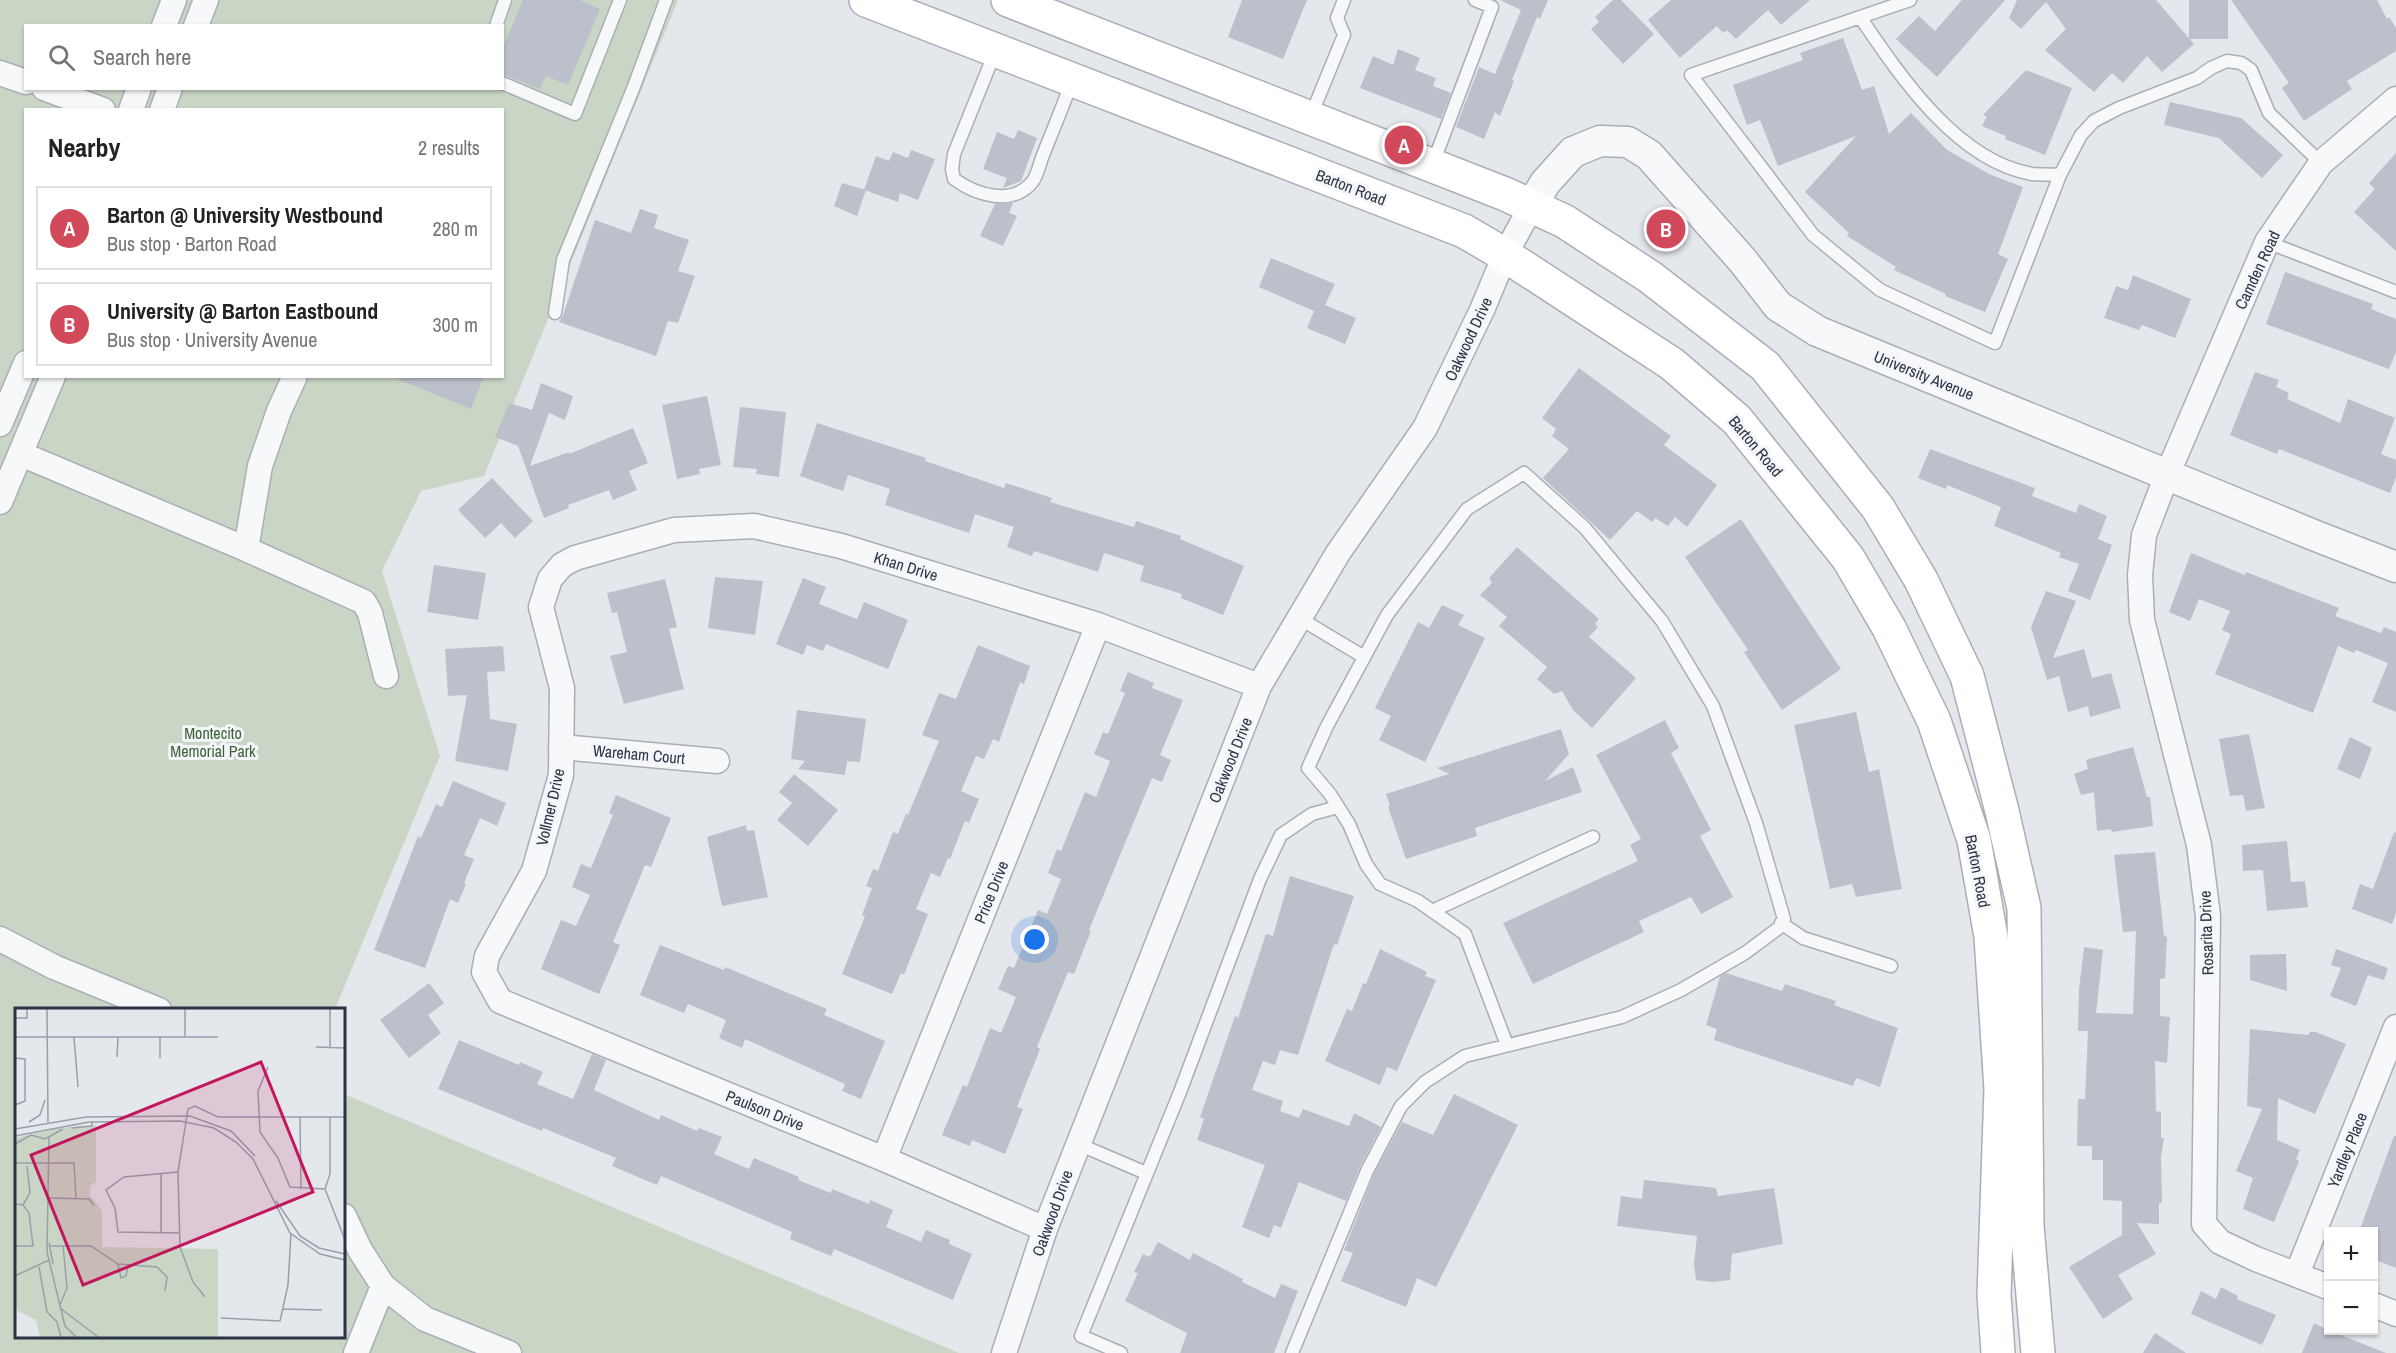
<!DOCTYPE html>
<meta charset="utf-8">
<style>
body{margin:0;font-family:"Archivo Narrow",sans-serif;background:#f6f6f6;color:#222}
.controls{position:absolute;right:18px;bottom:18px;display:grid;overflow:hidden;border-radius:0px;box-shadow:0 2px 4px #0004}
.controls button{width:54px;height:54px;display:grid;place-items:center;padding:0;border:0;border-bottom:2px solid #e0e0e0;background:#fff;color:#222;font:30px sans-serif}
.you{position:absolute;left:1035px;top:940px;width:21px;height:21px;margin:-15px;border:4px solid #fff;border-radius:50%;background:#1a73e8;box-shadow:0 0 0 9px #1a73e833}
.badge{display:grid;place-items:center;width:39px;height:39px;border-radius:50%;background:#d1495b;color:#fff;font-size:20px;font-weight:700}
.pin{position:absolute;translate:-50% -50%;border:3px solid #fff;box-shadow:0 2px 6px #0006}
.list{margin:0;padding:0;list-style:none}
h2{display:flex;justify-content:space-between;align-items:center;height:78px;margin:0;padding:0 24px;font-size:26px}
h2 small{font-size:20px;font-weight:400;color:#767676}
.list li{display:grid;grid-template-columns:39px 1fr auto;gap:18px;align-items:center;box-sizing:border-box;height:84px;margin:0 12px 12px;padding:0 12px;border:2px solid #e0e0e0;border-radius:0px}
.list b{display:block;font-size:22px;white-space:nowrap}
.list p{margin:0;font-size:20px;white-space:nowrap;color:#767676}
.list em{font-size:20px;font-style:normal;color:#767676}
.icon{flex:none;width:33px;height:33px;fill:none;stroke:currentColor;stroke-width:2;stroke-linecap:round;stroke-linejoin:round}
.map{position:relative;flex:none;width:2396px;height:1353px;overflow:hidden}
.search{position:absolute;background:#fff;box-shadow:0 2px 4px #0004;left:24px;top:24px;width:480px;height:66px;display:flex;align-items:center;gap:15px;box-sizing:border-box;padding:0 21px;border-radius:0px;color:#767676;font-size:22px}
.panel{position:absolute;background:#fff;box-shadow:0 2px 4px #0004;left:24px;top:108px;width:480px;height:270px;border-radius:0px}
.map>svg:first-child{display:block}
.green{fill:#c9d6c5;fill-rule:evenodd}
.building{fill:#bbc0ca}
.lines{fill:none;stroke-linecap:round;stroke-linejoin:round}
.service-casing{stroke:#a9aeb7;stroke-width:15}
.minor-casing{stroke:#a9aeb7;stroke-width:27}
.tertiary-casing{stroke:#a9aeb7;stroke-width:33}
.secondary-casing{stroke:#a9aeb7;stroke-width:36}
.service{stroke:#f7f8fa;stroke-width:12}
.minor{stroke:#f7f8fa;stroke-width:24}
.tertiary{stroke:#f7f8fa;stroke-width:30}
.secondary{stroke:#fff;stroke-width:33}
.labels{text-anchor:middle;stroke-width:6;stroke-linejoin:round;paint-order:stroke}
.street-label{font-size:16px;fill:#2b3445;stroke:#f4f6f9}
.park-label{font-size:16px;fill:#3f6138;stroke:#f4f6f9}
.inset-road{fill:none;stroke:#9a9fa9;stroke-width:1.5}
.view{fill:#c2185b;fill-opacity:0.15;stroke:#c2185b;stroke-width:3}
.inset-edge{fill:none;stroke:#2b3445;stroke-width:3}
</style>
<div class="map">
<svg width="2396" height="1353" viewBox="0 0 2396 1353">
<rect width="100%" height="100%" fill="#e4e7ec"/>
<path class="green" d="M0,0H678L484,476L421,491L382,571L440,756L335,1009L16,1010V1336H344V1094L959,1353H0ZM26,26H502V88H26ZM26,110H502V376H26Z"/>
<path class="building" d="M523,0H580L600,9L568,85L546,76L540,89L502,74V49Z
M1242,0H1307L1283,59L1228,37Z
M1500,0H1548L1540,19L1537,17L1512,80L1514,81L1500,116L1495,112L1484,139L1456,127L1479,67L1495,74L1521,10Z
M1613,0H1621L1654,34L1623,64L1591,29L1599,22L1595,17Z
M1671,0H1810L1781,25L1768,10L1736,39L1727,30L1723,33L1717,26L1680,58L1648,20Z
M1962,0H2005L1937,77L1896,39L1919,16L1935,31Z
M2017,0H2156L2194,44L2162,72L2147,56L2123,83L2112,73L2094,92L2045,50L2066,29L2046,2L2021,29L2009,18Z
M2189,0H2228V39H2189Z
M2231,0H2377L2387,19L2389,17L2396,28V51L2347,81L2352,89L2304,121L2282,88L2289,83Z
M1843,38L1862,90L1874,86L1889,134L1911,113L1947,150L1989,174L2023,187L1998,254L2008,259L1985,312L1945,296L1946,294L1894,270L1896,267L1847,236L1849,233L1805,192L1856,136L1778,166L1760,120L1747,125L1733,85L1803,60L1800,53Z
M1398,49L1420,58L1415,70L1436,78L1433,86L1451,93L1441,119L1360,88L1373,56L1393,65Z
M2026,70L2072,88L2045,155L2005,139L2006,136L1982,126L1987,116L1983,115Z
M2170,102L2241,118L2283,155L2262,178L2219,138L2164,125Z
M1018,130L1037,138L1021,181L1003,188L1007,178L983,169L997,132L1014,139Z
M911,150L935,159L918,200L900,193L898,202L864,190L876,156L889,161L893,152L908,158Z
M2396,153V251L2354,212L2375,189L2369,183Z
M842,183L866,190L857,216L834,206Z
M1013,203L1009,213L1017,216L1003,246L980,236L995,204Z
M640,209L658,215L654,228L689,240L678,271L695,276L678,323L668,321L656,356L559,322L563,315L595,220L631,233Z
M1271,258L1335,284L1325,305L1356,318L1345,344L1307,328L1314,311L1259,287Z
M2285,272L2373,304L2371,309L2396,319V352L2389,369L2266,324Z
M2133,275L2191,299L2175,338L2142,325L2139,330L2104,318L2116,286L2128,290Z
M1579,368L1671,436L1664,445L1717,485L1687,527L1675,517L1668,526L1655,518L1652,522L1637,511L1610,540L1543,478L1569,449L1552,436L1556,429L1542,418Z
M2255,372L2279,380L2276,387L2289,393L2287,399L2340,423L2348,399L2395,418L2381,454L2396,460V477L2390,493L2279,449L2277,454L2230,435Z
M390,376H484L471,409Z
M541,383L573,396L565,420L549,413L530,466L569,452V454L633,428L648,463L629,471L637,490L613,500L609,490L568,505L569,508L544,518L518,446L495,437L509,403L532,410Z
M707,396L721,465L699,469L700,474L677,479L662,405Z
M740,407L786,412L779,477L756,474L757,469L733,467Z
M817,423L926,458L925,461L1004,488L1006,483L1052,498L1050,502L1134,527L1136,521L1181,536L1180,539L1244,566L1223,615L1181,598L1182,594L1140,581L1144,566L1104,553L1098,572L1034,551L1032,556L1007,547L1014,527L975,514L969,533L885,505L890,489L848,475L843,491L800,476Z
M1930,449L2035,488L2032,496L2076,513L2079,504L2107,516L2098,539L2112,545L2090,600L2068,591L2079,564L2059,557L2061,553L1994,526L2001,507L1947,485L1946,489L1918,478Z
M492,478L533,521L515,538L501,523L485,538L458,510Z
M1741,519L1841,669L1782,710L1744,652L1748,650L1685,557Z
M1517,547L1599,619L1595,624L1598,627L1589,637L1636,678L1592,728L1573,710L1562,691L1554,694L1537,679L1547,667L1499,626L1507,617L1480,595L1492,583L1489,578Z
M2191,553L2245,575L2246,572L2339,608L2335,616L2381,633L2384,627L2396,632V712L2372,702L2388,663L2356,650L2354,653L2338,646L2313,713L2215,674L2231,634L2222,630L2230,611L2199,599L2190,621L2169,612Z
M434,565L486,573L478,620L427,612Z
M715,577L763,581L755,635L708,628Z
M803,578L826,587L819,604L857,619L864,602L908,620L888,669L826,644L823,651L807,645L803,655L776,644Z
M665,579L677,627L669,629L684,689L624,704L610,656L627,652L617,612L612,613L607,593Z
M2046,591L2076,601L2053,658L2084,649L2092,678L2111,673L2121,708L2090,717L2088,706L2068,712L2059,676L2047,680L2031,627Z
M1442,605L1464,615L1458,625L1485,638L1425,762L1379,740L1391,716L1375,708L1418,622L1429,628Z
M978,645L1030,666L1024,684L1020,682L999,742L993,739L984,759L976,756L961,791L979,799L969,823L965,821L950,859L948,858L940,877L931,873L916,909L928,914L904,975L901,973L892,994L842,974L865,916L862,915L872,888L866,886L873,869L878,871L893,832L898,834L906,814L908,815L939,741L922,735L939,693L956,699Z
M503,646L505,671L487,672L490,719L517,724L508,771L455,761L467,695L448,696L445,649Z
M1128,672L1154,683L1152,688L1183,700L1160,755L1171,760L1162,782L1152,778L1089,930L1091,931L1074,974L1068,972L1037,1047L1040,1049L1017,1107L1023,1109L1005,1154L972,1140L970,1146L942,1135L963,1085L967,1087L990,1028L1001,1033L1016,997L998,989L1008,966L1014,968L1038,910L1047,914L1061,879L1048,873L1057,849L1061,851L1085,792L1096,797L1110,761L1094,754L1103,732L1108,734L1125,693L1120,691Z
M797,710L866,719L860,762L847,761L845,775L798,769L805,761L791,759Z
M1856,712L1869,772L1879,769L1902,889L1856,897L1852,884L1830,889L1794,725Z
M1665,720L1679,748L1671,753L1711,830L1700,836L1733,897L1701,914L1691,897L1639,921L1644,932L1533,984L1503,923L1638,861L1630,845L1641,839L1596,755Z
M1561,729L1569,754L1545,781L1573,767L1582,792L1475,828L1477,836L1406,859L1388,807L1390,806L1386,794L1449,774L1437,768Z
M2249,734L2265,808L2246,811L2243,795L2230,796L2219,739Z
M2350,737L2372,748L2360,779L2337,769Z
M2133,747L2147,797H2150L2153,826L2112,832L2111,829L2097,831L2094,792L2081,795L2074,774L2088,769L2086,760Z
M794,774L838,810L808,846L777,820L792,803L779,792Z
M453,781L506,803L497,826L480,818L464,855L474,859L464,883L466,884L458,903L450,899L425,968L374,950L418,836L421,838L436,804L442,807Z
M616,795L671,818L651,867L645,865L613,942L620,945L599,994L541,969L561,920L576,926L590,895L572,887L581,864L591,868L613,815L609,813Z
M746,825L747,831L754,830L768,897L722,906L707,837Z
M2394,832L2396,833V912L2392,924L2352,909L2360,884L2373,889Z
M2287,841L2291,882L2305,881L2308,907L2267,911L2263,870L2243,871L2242,845Z
M2155,852L2164,936L2167,937L2165,978L2160,979V1016L2170,1017L2167,1063L2155,1061L2156,1111L2161,1112V1138H2164L2161,1157L2162,1203H2159V1224L2137,1223L2156,1254L2118,1275L2133,1299L2103,1319L2069,1267L2122,1235V1201L2103,1200V1160H2092V1146H2077L2078,1099H2085L2088,1031H2078L2079,989L2084,947L2103,950L2096,1013L2133,1014L2136,931L2123,932L2114,855Z
M1290,876L1354,896L1337,945L1334,944L1298,1055L1280,1050L1275,1065L1263,1061L1252,1090L1283,1101L1280,1111L1299,1118L1303,1109L1349,1126L1354,1113L1381,1127L1360,1167L1346,1201L1299,1182L1281,1228L1274,1225L1269,1238L1242,1227L1265,1165L1197,1140L1204,1119L1200,1117L1235,1016L1238,1018L1266,934L1273,936Z
M660,945L724,970L725,967L827,1009L824,1015L885,1041L861,1099L842,1091L845,1084L745,1039L742,1048L719,1038L726,1020L688,1004L684,1013L640,995Z
M1380,949L1427,972L1425,976L1436,980L1397,1071L1387,1067L1380,1085L1325,1061L1347,1009L1352,1011L1363,983L1366,984Z
M2336,949L2388,968L2384,980L2368,975L2356,1006L2330,996L2341,968L2331,965Z
M2286,954L2287,991L2250,980V955Z
M1726,973L1782,991L1785,984L1836,1001L1834,1005L1898,1028L1880,1087L1856,1078L1853,1086L1714,1040L1717,1029L1706,1025L1720,977Z
M429,983L444,1003L428,1015L441,1033L409,1058L380,1020Z
M2250,1029L2308,1035L2310,1032H2316L2346,1044L2315,1114L2278,1098L2277,1140L2300,1150L2296,1159L2299,1161L2274,1222L2243,1209L2253,1178L2236,1171L2262,1109L2247,1106Z
M459,1040L519,1065L520,1062L543,1072L537,1084L573,1099L592,1054L606,1060L594,1090L659,1120L661,1115L697,1131L699,1128L722,1137L714,1154L749,1169L754,1158L799,1177L798,1180L831,1193L832,1189L869,1204L870,1200L893,1210L886,1227L921,1242L926,1230L950,1240L949,1244L972,1254L953,1300L834,1249L831,1256L790,1239L792,1232L661,1176L657,1185L612,1166L616,1158L543,1128L542,1131L438,1089Z
M1454,1094L1518,1125L1436,1287L1417,1278L1406,1307L1341,1281L1353,1253L1344,1250L1374,1174L1402,1122L1433,1135Z
M2394,1136H2396V1268L2373,1259V1232H2359Z
M1644,1180L1716,1188L1718,1196L1774,1188L1783,1244L1732,1254L1730,1280L1714,1282L1696,1280L1694,1264L1697,1236L1617,1226L1621,1196L1642,1199Z
M1158,1242L1190,1260L1193,1253L1243,1279L1242,1282L1275,1298L1281,1284L1298,1291L1274,1353H1180L1187,1333L1125,1301L1138,1273L1134,1272L1143,1254L1150,1257Z
M2221,1287L2238,1296L2237,1299L2276,1315L2262,1345L2191,1314L2201,1291L2216,1299Z
M2314,1323L2328,1330L2386,1353H2302Z
M2155,1333L2186,1353H2143Z"/>
<g class="lines">
<g class="service-casing">
<path id="service" d="M1910,0L1691,75L1813,235L1880,290L1995,343L2060,175
M1860,17C1900,76 1957,161 2032,174C2041,175 2051,174 2060,175L2081,135L2094,121L2119,108L2197,78L2211,68L2227,61L2241,63L2251,70L2269,113L2321,163
M496,26L505,0
M995,52L954,154L952,169L954,179C976,195 1013,207 1033,181C1038,174 1040,162 1043,155C1053,130 1063,106 1072,81
M502,83L575,114L620,0
M1310,118L1344,35L1337,18L1344,0
M1432,166L1492,7L1475,0
M2267,242L2396,292
M555,313L563,260L633,89L666,0
M1299,618L1364,657
M1432,911L1593,837
M1781,923L1803,938L1891,966
M1078,1144L1146,1173
M1121,1353L1081,1336L1180,1092L1260,879L1281,835L1312,814L1338,807
M1292,1353L1367,1171L1401,1106L1425,1082L1465,1056L1622,1017L1681,990L1745,953L1780,927L1784,919L1756,823L1713,706L1662,621L1585,528L1524,473L1467,509L1387,615L1327,726L1308,768L1330,794L1349,824L1366,864L1380,884L1418,901L1465,934L1507,1045"/>
</g>
<g class="minor-casing">
<path id="minor" d="M164,26L174,0
M196,26L206,0
M0,73L26,82
M44,88L103,110
M131,110L139,88
M162,110L170,88
M0,424L26,363
M21,454L246,549L364,602L370,613L386,676
M0,502L53,376
M246,549L260,466L279,411L295,376
M561,747L717,761
M0,939L54,967L159,1010
M884,1159L1098,625
M344,1216L360,1250L383,1286L425,1319L509,1353
M1045,1229L884,1159L500,1001L484,972L487,956L534,871L561,775L562,688L541,607L550,579L562,565L575,558L674,530L754,526L841,546L1098,625L1259,686
M2297,1274L2396,1027
M2328,1287L2256,1259L2220,1242L2204,1224L2208,916L2199,845L2142,620L2140,575L2144,535L2167,475L2267,242L2321,163L2396,99
M2374,1305L2396,1314
M356,1353L383,1286
M1004,1353L1045,1229L1259,686L1338,553L1425,428L1482,310L1505,255L1532,205"/>
</g>
<g class="tertiary-casing">
<path id="tertiary" d="M1532,205L1545,183L1573,152L1600,141L1628,142L1649,155L1743,261L1778,306L1817,331L2316,536L2396,567"/>
</g>
<g class="secondary-casing">
<path id="secondary" d="M866,0L1464,231L1505,255L1672,364L1737,420L1848,558L1889,628L1934,721L1974,840L1991,937L2001,1089L1994,1295L1998,1353
M1008,0L1505,194L1564,221L1650,277L1765,366L1878,508L1921,580L1967,676L2002,811L2024,908L2027,1226L2038,1353"/>
</g>
<use href="#service" class="service"/>
<use href="#minor" class="minor"/>
<use href="#tertiary" class="tertiary"/>
<use href="#secondary" class="secondary"/>
</g>
<g class="labels">
<g class="street-label">
<text transform="translate(1351 187) rotate(21)" y="6">Barton Road</text>
<text transform="translate(2257 270) rotate(-65)" y="6">Camden Road</text>
<text transform="translate(1468 339) rotate(-65)" y="6">Oakwood Drive</text>
<text transform="translate(1924 375) rotate(22)" y="6">University Avenue</text>
<text transform="translate(1756 446) rotate(50)" y="6">Barton Road</text>
<text transform="translate(906 566) rotate(17)" y="6">Khan Drive</text>
<text transform="translate(639 754) rotate(5)" y="6">Wareham Court</text>
<text transform="translate(1230 760) rotate(-68)" y="6">Oakwood Drive</text>
<text transform="translate(550 807) rotate(-77)" y="6">Vollmer Drive</text>
<text transform="translate(1978 871) rotate(79)" y="6">Barton Road</text>
<text transform="translate(991 892) rotate(-68)" y="6">Price Drive</text>
<text transform="translate(2206 933) rotate(-92)" y="6">Rosarita Drive</text>
<text transform="translate(765 1110) rotate(22)" y="6">Paulson Drive</text>
<text transform="translate(2347 1150) rotate(-68)" y="6">Yardley Place</text>
<text transform="translate(1052 1213) rotate(-70)" y="6">Oakwood Drive</text>
</g>
<g class="park-label">
<text x="213" y="739">Montecito<tspan x="213" dy="18">Memorial Park</tspan></text>
</g>
</g>
<g transform="translate(15 1008)">
<rect width="330" height="330" fill="#e4e7ec"/>
<path d="M81,117V174L75,178V187L87,203V239L203,241V329H25L21,312L3,303L0,297V130L44,120Z" fill="#c9d6c5"/>
<path class="inset-road" d="M32,1L33,114M315,1V40M0,10H12V1M0,29H203M59,29L63,79M145,29V50M170,29V1M301,39L330,40M102,49L103,29M0,50L10,51V93L0,97M253,59L243,83L245,124L263,150L275,179L310,181M285,109L286,181M315,109V166L310,181L330,232M14,114L25,107L30,92M56,120L77,118V114M0,121L71,109L175,108L216,123L240,148M0,128L74,114L165,113L199,120L221,134L238,151L275,225L305,246L330,252M34,129L32,244L50,318L61,329M0,136L16,127L30,131L48,121M0,155H59L61,191M163,164L109,169L91,182L100,200L103,224L164,225M146,165V224M35,190L74,191L79,197M261,193L285,228L304,240L330,246M0,196L8,197L14,205L18,238H0M8,197L15,185L12,158M34,235L38,256M34,238H76L103,256L142,259L152,269L150,283M103,256L106,270L111,268L113,257M24,259L32,304L42,314L46,329M0,268L34,252M190,289L178,274L165,239L163,164L173,101L180,98L203,109H330M45,297L52,280L48,237M45,300L83,329M268,301L307,302M206,310L265,313L273,277L276,225"/>
<path class="view" d="M246,54L298,184L68,277L16,147Z"/>
<rect width="330" height="330" class="inset-edge"/>
</g>
</svg>
<div class="controls">
<button>+</button>
<button>−</button>
</div>
<div class="you"></div>
<div class="pin badge" style="left:1404px;top:145px">A</div>
<div class="pin badge" style="left:1666px;top:229px">B</div>
<div class="search"><svg class="icon" aria-label="search" viewBox="0 0 24 24"><circle cx="10" cy="10" r="6"/><path d="M15 15l6 6"/></svg>Search here</div>
<section class="panel">
<h2>Nearby<small>2 results</small></h2>
<ul class="list">
<li><span class="badge">A</span><div><b>Barton @ University Westbound</b><p>Bus stop · Barton Road</p></div><em>280 m</em></li>
<li><span class="badge">B</span><div><b>University @ Barton Eastbound</b><p>Bus stop · University Avenue</p></div><em>300 m</em></li>
</ul>
</section>
</div>
